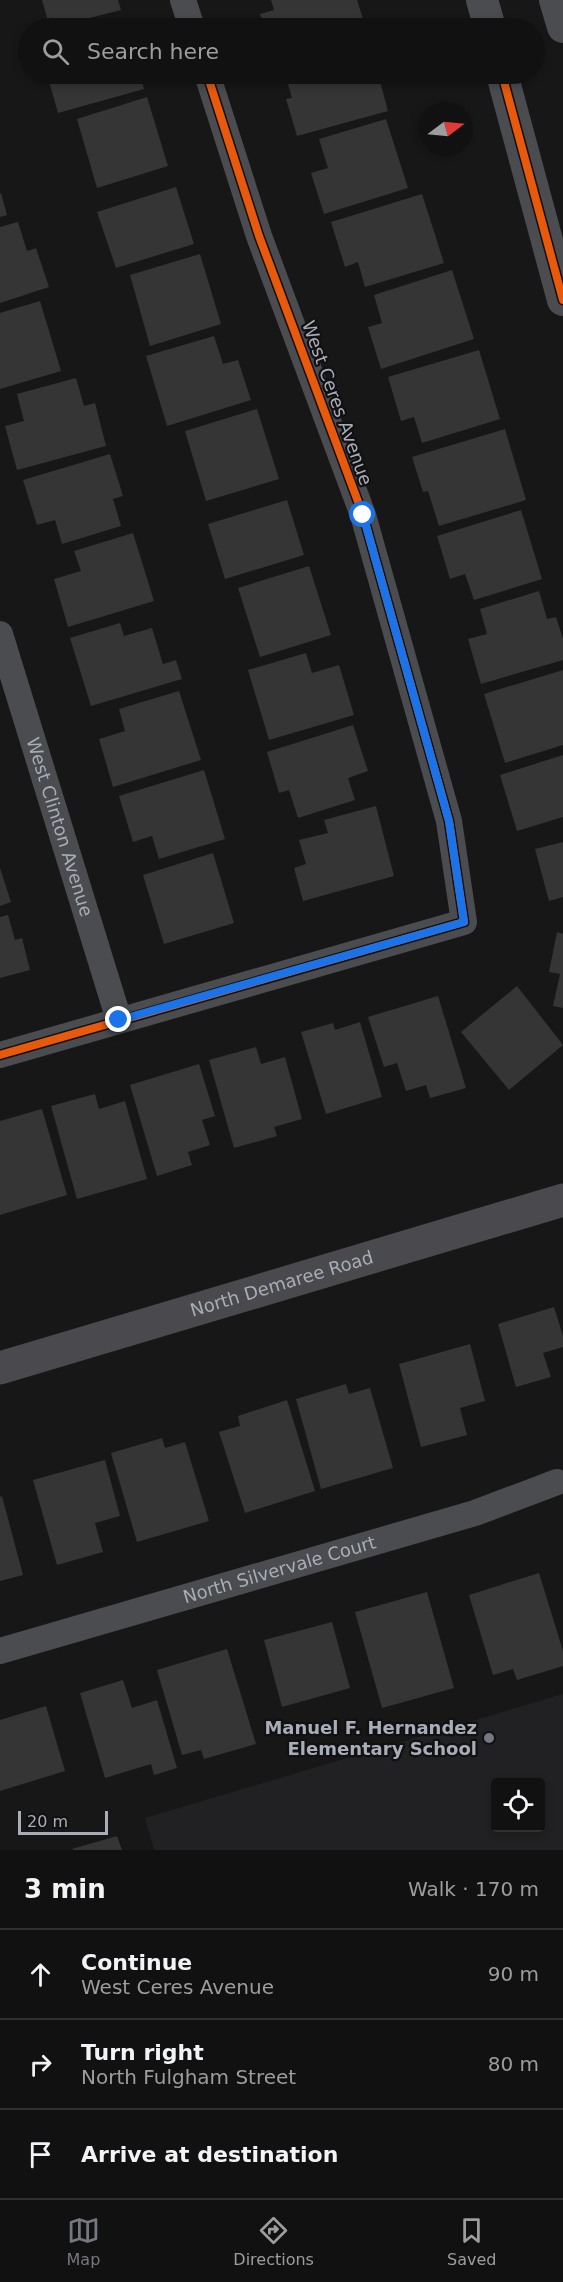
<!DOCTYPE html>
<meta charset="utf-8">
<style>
body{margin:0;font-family:"DejaVu Sans",sans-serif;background:#1a1a1a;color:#f1f3f6}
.controls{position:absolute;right:18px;bottom:18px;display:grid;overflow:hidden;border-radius:6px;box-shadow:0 3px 9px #0003}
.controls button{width:54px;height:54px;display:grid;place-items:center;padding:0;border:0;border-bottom:2px solid #303131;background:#111;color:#f1f3f6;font:30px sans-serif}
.compass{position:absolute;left:419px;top:102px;width:54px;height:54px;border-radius:50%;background:#111;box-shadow:0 3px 9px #0003;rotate:74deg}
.scale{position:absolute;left:18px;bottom:15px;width:90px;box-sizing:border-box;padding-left:6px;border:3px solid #a8adb8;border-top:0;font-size:16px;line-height:21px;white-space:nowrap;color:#a8adb8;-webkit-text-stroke:4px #111113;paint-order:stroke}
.stop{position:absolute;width:18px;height:18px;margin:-14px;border:4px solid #1a73e8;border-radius:50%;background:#fff}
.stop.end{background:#1a73e8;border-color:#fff;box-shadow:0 2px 6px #0008}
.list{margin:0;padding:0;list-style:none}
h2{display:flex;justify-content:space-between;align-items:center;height:78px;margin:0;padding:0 24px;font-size:26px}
h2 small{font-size:20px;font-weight:400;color:#9c9d9f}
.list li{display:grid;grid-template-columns:39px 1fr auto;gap:18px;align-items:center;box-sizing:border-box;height:90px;padding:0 24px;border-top:2px solid #303131}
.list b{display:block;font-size:22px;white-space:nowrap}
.list p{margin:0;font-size:20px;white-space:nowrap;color:#9c9d9f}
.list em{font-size:20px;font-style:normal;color:#9c9d9f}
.icon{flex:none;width:33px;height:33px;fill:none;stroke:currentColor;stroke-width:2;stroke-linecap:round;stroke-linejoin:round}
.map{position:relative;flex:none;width:563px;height:1850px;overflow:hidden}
.search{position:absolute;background:#111;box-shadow:0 3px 9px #0003;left:18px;right:18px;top:18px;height:66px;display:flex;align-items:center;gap:15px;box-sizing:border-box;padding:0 21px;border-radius:33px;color:#9c9d9f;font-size:22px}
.sheet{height:348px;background:#111}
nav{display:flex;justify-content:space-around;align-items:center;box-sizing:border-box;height:84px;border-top:2px solid #303131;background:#111;font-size:16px;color:#9c9d9f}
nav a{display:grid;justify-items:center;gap:3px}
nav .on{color:#757880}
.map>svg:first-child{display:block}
.built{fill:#212123;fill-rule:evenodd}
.building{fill:#353536}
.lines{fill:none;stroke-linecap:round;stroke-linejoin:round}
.minor{stroke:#4b4c50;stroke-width:26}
.tertiary{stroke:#4b4c50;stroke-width:32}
.secondary{stroke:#4a4a4e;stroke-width:33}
.cycleway-casing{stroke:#111113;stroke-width:11}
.cycleway{stroke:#e8590c;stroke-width:8}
.route{stroke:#1a73e8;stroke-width:8}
.poi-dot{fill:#757880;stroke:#111113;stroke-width:2}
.labels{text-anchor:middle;stroke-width:4.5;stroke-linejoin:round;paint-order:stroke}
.street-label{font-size:18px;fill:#a8adb8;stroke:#111113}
.poi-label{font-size:18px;font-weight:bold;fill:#a8adb8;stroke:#111113;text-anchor:end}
</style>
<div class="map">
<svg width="563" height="1850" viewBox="0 0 563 1850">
<rect width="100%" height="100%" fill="#171717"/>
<path class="built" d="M563,1694V1850H154L145,1818ZM496,1782H540V1828H496Z"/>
<path class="building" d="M42,0H118L121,10L50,28Z
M271,0H357L366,28H265L260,14L274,10Z
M47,74H140L144,89L58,113Z
M285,74H378L388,111L297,136L286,99L292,98Z
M147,97L168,166L97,188L77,119Z
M386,119L408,188L324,214L311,173L328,168L319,139Z
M176,187L194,244L116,268L97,212Z
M1,193L7,215L0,217V194Z
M422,194L444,263L365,287L358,262L345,267L331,222Z
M18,222L27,251L36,248L49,287L0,303V227Z
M200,254L221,324L150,346L130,275Z
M452,270L474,339L381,369L368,327L382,323L374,295Z
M40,301L61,371L0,389V313Z
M214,336L223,364L238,360L251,400L167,426L146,356Z
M479,350L500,419L422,443L414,417L401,421L388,377Z
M76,378L84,406L95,403L106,446L17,470L5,426L24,421L17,394Z
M257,409L279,479L206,501L185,431Z
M505,429L526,500L439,526L428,491L423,492L412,457Z
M110,454L123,496L113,499L121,526L62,544L55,520L37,525L23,480Z
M287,500L304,555L225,579L208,524Z
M521,510L542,579L474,600L465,574L450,579L437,536Z
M133,533L154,601L68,627L54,579L81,571L74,551Z
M309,566L331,635L260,657L238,588Z
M539,591L547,619L556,617L563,639V660L481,684L468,639L487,634L480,609Z
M120,623L124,636L152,628L163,664L176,660L182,679L91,706L70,638Z
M306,653L312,673L339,665L354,715L269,740L248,670Z
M563,670V745L505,763L484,694Z
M179,691L201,760L113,787L99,739L125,731L119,709Z
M353,725L368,771L348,778L355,800L298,818L289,790L279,793L267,752Z
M563,755V817L517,831L500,775Z
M204,770L225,839L159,859L152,836L133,842L119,796Z
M376,806L394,876L303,901L294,868L306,864L299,840L328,833L324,820Z
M563,842V897L549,901L535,849Z
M213,853L234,923L164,944L143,875Z
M0,868L11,902L0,906Z
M8,915L15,940L22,938L30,970L0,978V917Z
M557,932L563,934V1008L553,1006L560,974L549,972Z
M517,986L563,1045L509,1090L461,1032Z
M438,996L466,1088L430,1098L426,1085L406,1091L397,1063L384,1067L368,1017Z
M360,1022L382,1097L326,1114L301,1032L333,1023L335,1030Z
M256,1047L261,1064L285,1057L302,1119L274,1127L277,1136L234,1148L209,1060Z
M199,1064L215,1116L202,1120L210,1145L188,1152L192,1165L157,1176L130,1085Z
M95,1094L99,1109L125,1101L147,1179L77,1199L51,1106Z
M42,1109L67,1195L0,1215V1121Z
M554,1307L563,1336V1347L543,1353L551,1377L516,1387L498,1324Z
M470,1344L485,1401L460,1408L467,1435L421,1447L399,1364Z
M346,1384L349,1394L370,1388L393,1468L321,1489L296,1399Z
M287,1400L315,1491L245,1513L219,1432L240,1426L238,1416Z
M162,1438L165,1448L185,1442L209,1521L137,1542L111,1453Z
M105,1460L120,1516L95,1523L103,1552L57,1565L33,1480Z
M2,1496L23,1575L0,1581V1497Z
M539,1573L563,1651V1666L517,1680L513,1669L493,1675L469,1595Z
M427,1592L454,1688L382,1708L355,1612Z
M332,1622L350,1688L282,1707L264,1640Z
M227,1649L256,1744L204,1759L201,1750L182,1755L157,1670Z
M123,1680L132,1708L157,1700L177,1768L154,1775L151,1764L105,1778L80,1693Z
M46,1706L65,1771L0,1791V1720Z
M117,1836L122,1850H73L72,1849Z"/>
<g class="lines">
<g class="minor">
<path d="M183,0L192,28"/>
<path id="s1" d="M0,634L119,1020"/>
<path d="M0,1055L464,922L449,821L363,515L259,236L207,74"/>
<path id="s2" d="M0,1651L475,1513L557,1482"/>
</g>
<path class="tertiary" d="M482,0L490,28
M555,0L563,27
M502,74L563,300"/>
<path class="secondary" id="s3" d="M0,1368L563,1200"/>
<g class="cycleway-casing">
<path id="cycleway" d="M502,74L563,300
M0,1055L464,922L449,821L363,515L259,236L207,74"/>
</g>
<use href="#cycleway" class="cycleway"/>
</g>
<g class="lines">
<path class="route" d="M119,1020L464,922L449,821L363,515"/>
</g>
<circle class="poi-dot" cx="489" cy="1738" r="6"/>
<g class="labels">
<g class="street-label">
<text transform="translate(337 403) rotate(70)" y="6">West Ceres Avenue</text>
<text dy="6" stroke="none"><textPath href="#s1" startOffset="202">West Clinton Avenue</textPath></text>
<text dy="6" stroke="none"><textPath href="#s3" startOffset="294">North Demaree Road</textPath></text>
<text dy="6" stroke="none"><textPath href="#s2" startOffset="291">North Silvervale Court</textPath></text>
</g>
<g class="poi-label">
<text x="477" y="1734">Manuel F. Hernandez<tspan x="477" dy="21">Elementary School</tspan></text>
</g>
</g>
</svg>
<div class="controls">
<button><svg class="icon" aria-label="locate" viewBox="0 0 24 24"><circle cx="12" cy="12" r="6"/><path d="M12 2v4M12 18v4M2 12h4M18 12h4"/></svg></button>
</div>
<svg class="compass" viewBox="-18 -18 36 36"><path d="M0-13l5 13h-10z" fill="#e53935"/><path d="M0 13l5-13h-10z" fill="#9c9d9f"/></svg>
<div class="scale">20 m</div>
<div class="stop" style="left:363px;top:515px"></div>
<div class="stop end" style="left:119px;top:1020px"></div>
<div class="search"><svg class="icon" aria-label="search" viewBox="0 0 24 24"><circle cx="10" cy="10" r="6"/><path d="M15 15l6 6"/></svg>Search here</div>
</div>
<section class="sheet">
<h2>3 min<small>Walk · 170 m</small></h2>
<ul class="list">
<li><svg class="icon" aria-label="ahead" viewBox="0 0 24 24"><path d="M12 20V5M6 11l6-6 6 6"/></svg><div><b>Continue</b><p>West Ceres Avenue</p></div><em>90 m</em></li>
<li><svg class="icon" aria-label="right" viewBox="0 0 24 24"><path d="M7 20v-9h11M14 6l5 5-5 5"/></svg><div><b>Turn right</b><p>North Fulgham Street</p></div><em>80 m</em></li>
<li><svg class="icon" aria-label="arrive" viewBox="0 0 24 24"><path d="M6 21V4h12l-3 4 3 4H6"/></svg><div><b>Arrive at destination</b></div></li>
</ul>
</section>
<nav>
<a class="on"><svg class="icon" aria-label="map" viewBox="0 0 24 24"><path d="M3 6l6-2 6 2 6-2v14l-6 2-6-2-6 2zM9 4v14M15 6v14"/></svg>Map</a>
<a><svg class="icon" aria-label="directions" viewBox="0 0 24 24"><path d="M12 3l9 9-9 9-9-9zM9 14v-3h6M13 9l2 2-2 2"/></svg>Directions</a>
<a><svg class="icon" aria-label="saved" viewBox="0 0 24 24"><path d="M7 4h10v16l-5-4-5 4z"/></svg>Saved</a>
</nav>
